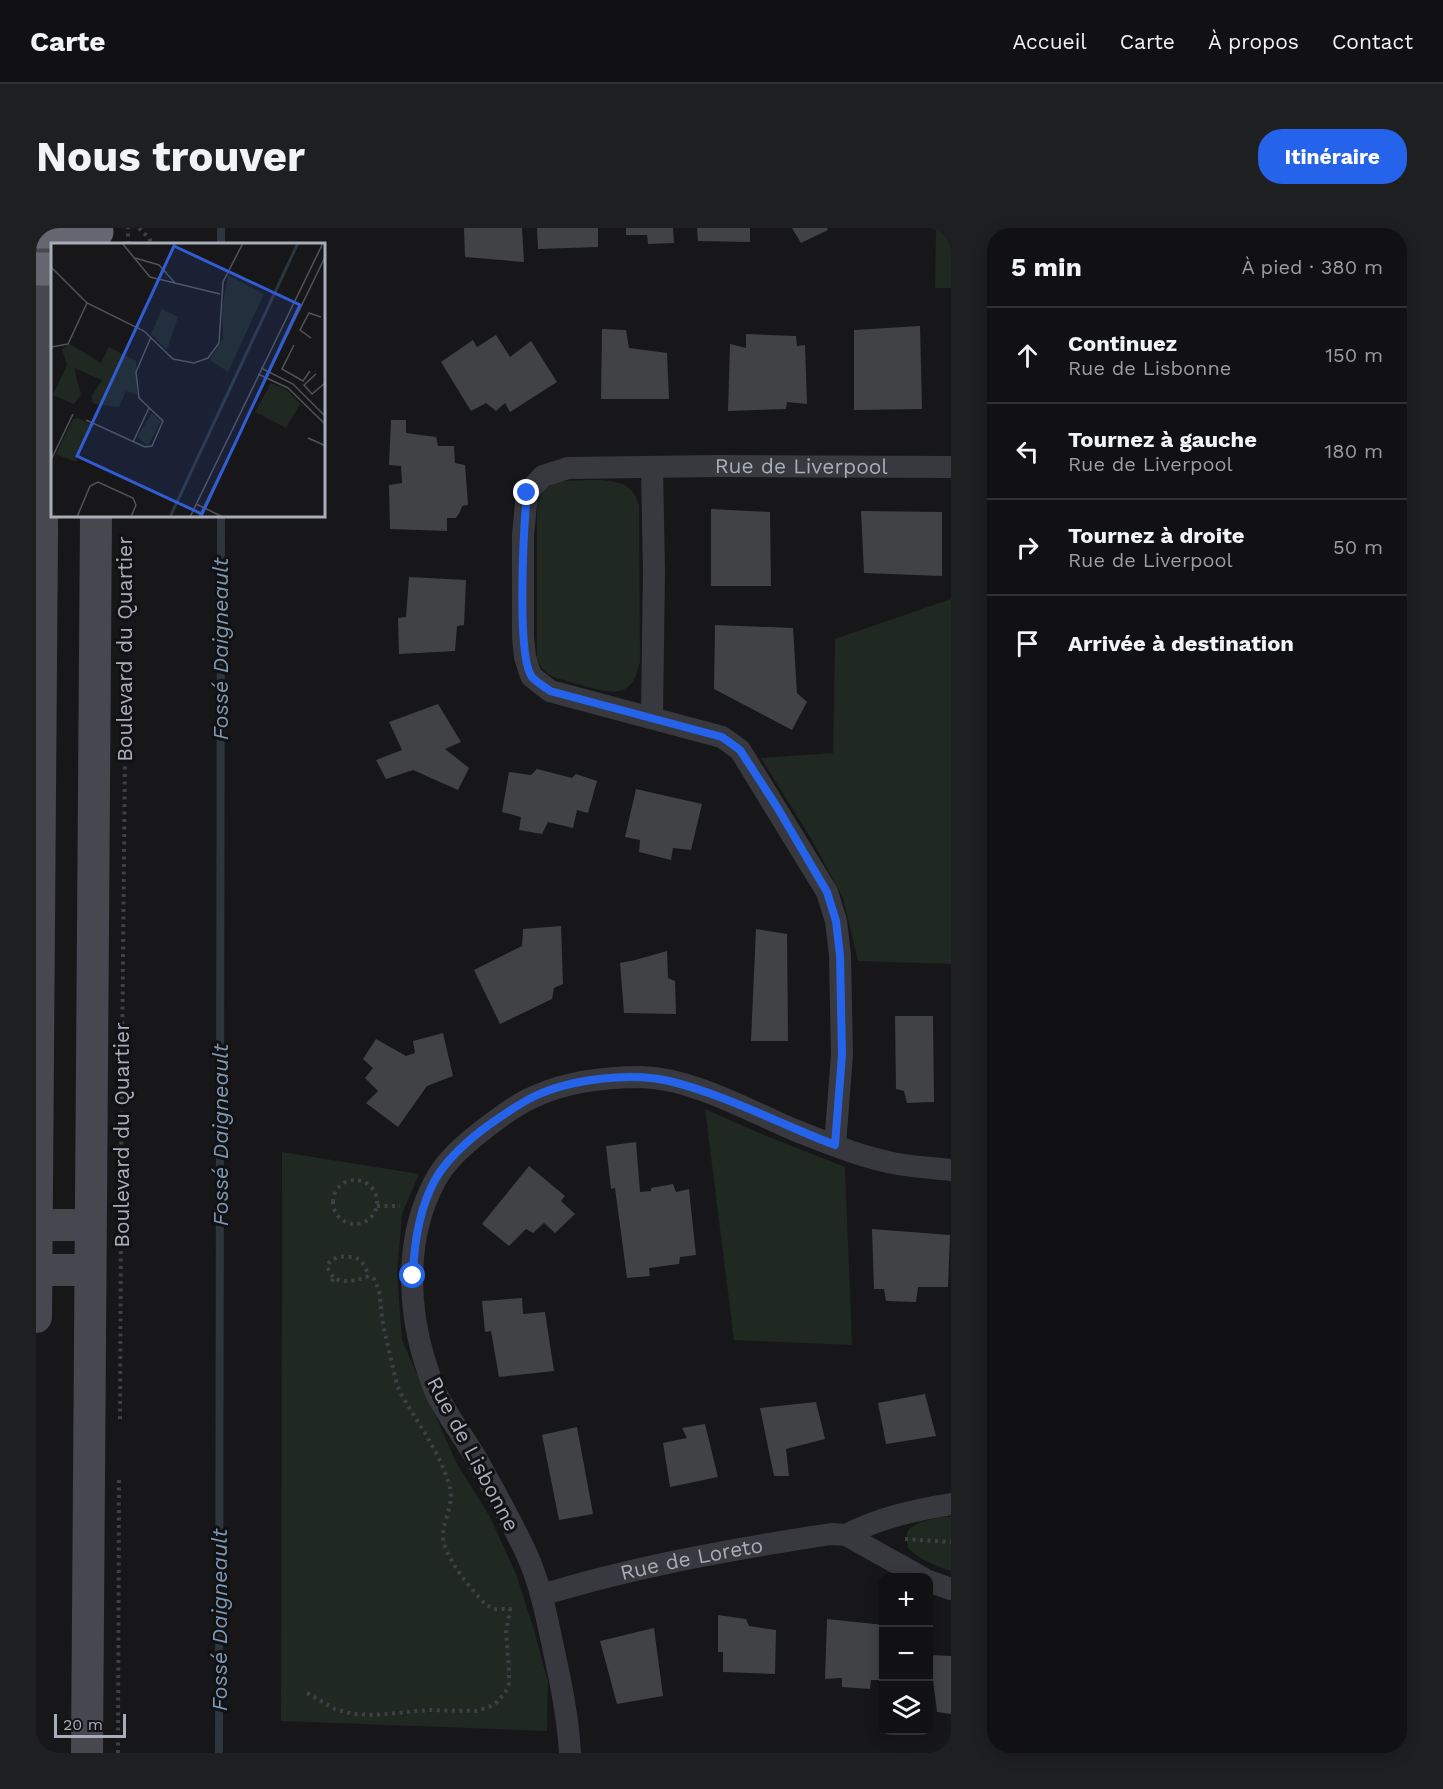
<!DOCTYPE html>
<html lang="fr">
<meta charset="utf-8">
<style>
body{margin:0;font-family:"Work Sans",sans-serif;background:#1e1f21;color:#f1f3f6}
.controls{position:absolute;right:18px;bottom:18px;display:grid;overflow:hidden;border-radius:12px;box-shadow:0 3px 15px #0003}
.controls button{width:54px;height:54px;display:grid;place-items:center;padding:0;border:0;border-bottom:2px solid #303133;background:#111113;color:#f1f3f6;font:30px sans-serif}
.scale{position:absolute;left:18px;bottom:15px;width:72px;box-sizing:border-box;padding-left:6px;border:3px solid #a9adba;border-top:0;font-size:16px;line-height:21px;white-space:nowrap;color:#a9adba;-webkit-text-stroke:4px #121214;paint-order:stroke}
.stop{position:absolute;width:18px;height:18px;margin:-14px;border:4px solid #2563eb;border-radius:50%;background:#fff}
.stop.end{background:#2563eb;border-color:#fff;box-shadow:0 2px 6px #0008}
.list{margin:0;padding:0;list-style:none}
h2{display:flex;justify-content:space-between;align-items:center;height:78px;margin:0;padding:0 24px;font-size:26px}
h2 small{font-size:20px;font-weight:400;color:#9c9da0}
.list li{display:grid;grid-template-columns:39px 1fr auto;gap:18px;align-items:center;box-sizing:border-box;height:96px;padding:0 24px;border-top:2px solid #303133}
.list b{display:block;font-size:22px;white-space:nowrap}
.list p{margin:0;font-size:20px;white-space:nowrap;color:#9c9da0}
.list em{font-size:20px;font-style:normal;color:#9c9da0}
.icon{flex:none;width:33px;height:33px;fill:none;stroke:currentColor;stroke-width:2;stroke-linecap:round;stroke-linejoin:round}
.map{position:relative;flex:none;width:915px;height:1525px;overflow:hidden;border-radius:24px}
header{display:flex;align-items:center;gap:36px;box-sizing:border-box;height:84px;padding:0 30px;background:#111113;border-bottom:2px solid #303133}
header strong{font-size:28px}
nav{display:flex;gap:33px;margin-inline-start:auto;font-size:21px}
.intro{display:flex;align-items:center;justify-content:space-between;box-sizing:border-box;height:144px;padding:0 36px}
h1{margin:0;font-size:42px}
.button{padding:15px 27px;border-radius:24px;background:#2563eb;color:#fff;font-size:21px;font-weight:700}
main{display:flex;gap:36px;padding:0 36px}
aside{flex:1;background:#111113;border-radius:24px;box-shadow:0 3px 15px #0003}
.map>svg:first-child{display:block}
.green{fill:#1f2821}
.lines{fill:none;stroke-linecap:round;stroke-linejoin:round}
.stream{stroke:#2d353e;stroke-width:8}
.building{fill:#414246}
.path{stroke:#3e4046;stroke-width:4;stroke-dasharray:3 4.5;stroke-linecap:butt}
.street{stroke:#38393f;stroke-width:22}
.secondary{stroke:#46474f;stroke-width:32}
.highway{stroke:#646670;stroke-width:33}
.route{stroke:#2563eb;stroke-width:8}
.labels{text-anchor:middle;stroke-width:6;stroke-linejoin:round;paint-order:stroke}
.street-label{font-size:21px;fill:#a9adba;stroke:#121214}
.water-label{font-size:22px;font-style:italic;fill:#7f98b5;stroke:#121214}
.inset-river{fill:none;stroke:#2d353e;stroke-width:3}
.inset-road{fill:none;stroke:#515359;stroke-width:1.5}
.view{fill:#325cd4;fill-opacity:0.15;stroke:#325cd4;stroke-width:3}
.inset-edge{fill:none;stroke:#a9adba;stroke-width:3}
</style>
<header>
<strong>Carte</strong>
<nav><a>Accueil</a><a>Carte</a><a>À propos</a><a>Contact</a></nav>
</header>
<div class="intro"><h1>Nous trouver</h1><a class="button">Itinéraire</a></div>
<main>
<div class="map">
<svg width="915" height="1525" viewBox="0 0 915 1525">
<rect width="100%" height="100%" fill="#171719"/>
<path class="green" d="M900,0H915V60H899Z
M525,253C543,253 582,248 594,261C599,265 601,272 603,278L604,433C598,464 584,468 556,460C544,457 532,453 520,450C509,446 505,440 501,430V275C506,263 512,256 525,253Z
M915,371V736L822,733L807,670L776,612L725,530L797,525L799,411Z
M669,881L723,905L809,939L816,1117L698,1112Z
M246,924L383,946L366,986L361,1045L366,1112L420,1234L454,1289L480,1346L498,1402L512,1454L511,1503L245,1493Z
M906,1289H915V1343C898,1337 884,1332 872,1320C872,1316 870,1309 871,1305C876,1293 896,1292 906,1289Z"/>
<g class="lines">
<path class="stream" d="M185,16V0
M183,1525L185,288"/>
</g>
<path class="building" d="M428,0H486L488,34L429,29Z
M501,0H562V19L502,21Z
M590,0H637L638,15L612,16L611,7H590Z
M661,0H714V14L662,13Z
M756,0H791L792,2L765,15Z
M884,98L886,181L818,182V102Z
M566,101L590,102L593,120L631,125L633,171H565Z
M710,106L760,108L761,118L769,117L771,176L751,174L750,181L692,183L694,116L710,120Z
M460,107L474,129L495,113L521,154L474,184L469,175L460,183L450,175L435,183L405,134L437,112L441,119Z
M355,192H370V205L400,209L402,218H418L419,235L429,237L432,277L426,278L424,284L420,290H411V303L354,301L353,257L366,255L365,238L353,237Z
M675,281L734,284L735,358H675Z
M825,283L906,284V348L828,345Z
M373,349L430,352L428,397L421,398L419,423L363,426L362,390L370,389Z
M679,397L757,400L761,465L771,474L756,502L678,461Z
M402,476L425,514L409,521L433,540L422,562L377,542L350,551L340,532L366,522L353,494Z
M501,541L536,550L540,546L561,553L552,585L541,582L537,600L512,594L506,606L483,602L485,589L466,584L473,544L495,547Z
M600,561L666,576L655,622L637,620L635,632L603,624L604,612L589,609Z
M525,698L527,756L518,760L516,771L464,796L438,742L486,718L487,701Z
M720,701L751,706L752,813H715Z
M631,723L632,750L639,753L640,786L588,785L584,735L599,732Z
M859,788H897L898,874L871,875L868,863L860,861Z
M407,805L417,848L391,858L362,899L330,875L342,863L329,850L337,840L327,831L340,811L370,828L379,825L377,813Z
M600,914L604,964L615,963V960L637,956L640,964L653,961L660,1027L644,1029L643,1036L613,1040L614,1048L591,1050L579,960L575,961L570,918Z
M493,938L529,968L525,973L539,986L519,1005L508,995L497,1005L490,1001L473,1018L446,996Z
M836,1001L914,1007L912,1059H882L880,1074L850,1073L848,1061H838Z
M486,1070L487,1086L509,1084L518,1143L463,1149L455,1103L449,1104L446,1073Z
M889,1166L900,1208L850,1216L842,1175Z
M780,1174L789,1211L750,1221L753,1248H738L724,1180Z
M669,1196L682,1249L634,1259L627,1215L651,1210L646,1200Z
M541,1199L557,1286L523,1292L506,1207Z
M682,1387L710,1391L713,1398L740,1402L739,1446L687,1444V1424H682Z
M791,1391L848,1397V1452H835L834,1461L806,1459V1450L789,1451Z
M618,1400L627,1468L581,1476L564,1413Z
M894,1427L915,1428V1486L901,1484Z"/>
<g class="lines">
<path class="path" d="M103,0L113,10L116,16
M92,16V0
M85,939L89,524
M297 974a22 22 0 1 1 44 0a22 22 0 1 1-44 0Z
M341,978H364
M297,1049L291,1039C294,1027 312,1027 322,1031C328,1034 330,1042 333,1048
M84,1191L85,986
M869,1311L915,1314
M271,1465L299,1481L317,1486L339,1487L393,1482L440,1483L453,1479L461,1474L469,1465L473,1456V1443L470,1404L474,1381H457L449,1376C435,1361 405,1326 407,1306C408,1290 418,1276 414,1260C405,1226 383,1197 365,1166L361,1157L347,1097L343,1062L338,1051L333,1048C320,1053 310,1055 297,1050L295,1056
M82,1525L83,1250"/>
<g class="street">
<path d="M616,239L618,343L616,489"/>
<path id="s1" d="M799,917L806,827L804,727L800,693L791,664L704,522L686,509L514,463L495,448L489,429L487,409V307L491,265L507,248L532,240L682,238L915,239"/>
<path d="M810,1307C843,1290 878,1282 915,1276"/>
<path d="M892,1353L915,1361"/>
<path id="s2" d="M506,1367C600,1338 698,1321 795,1306L810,1307L887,1350"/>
<path d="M534,1525C532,1488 524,1451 516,1414C510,1385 504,1357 492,1329C477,1296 458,1262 440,1230C427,1208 411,1187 400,1165C395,1154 392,1142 388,1131C371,1073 370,1007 399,953C410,932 429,916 447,902C464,889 482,875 502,867C534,853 571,849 606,849C659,851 713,883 761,903C794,916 828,930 862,936C879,939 897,940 915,942"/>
</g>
<path class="secondary" d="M0,997H55
M0,1042H54
M0,1089L8,41L7,0
M51,1525L60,288"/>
<path class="highway" d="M0,4H61
M0,41H16"/>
</g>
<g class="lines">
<path class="route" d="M377,1048C378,1015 383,981 399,952C410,932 428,916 446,902C463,890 480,877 499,868C535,851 595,844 633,853C688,866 746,897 799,917L806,827L804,727L800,693L791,664L741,579L704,522L686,509L514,463C509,459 500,454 496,449C480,428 488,296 491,265"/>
</g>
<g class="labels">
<g class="street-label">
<text dy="7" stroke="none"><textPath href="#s1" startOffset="1113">Rue de Liverpool</textPath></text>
<text transform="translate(89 421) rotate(-90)" y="7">Boulevard du Quartier</text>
<text transform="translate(86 907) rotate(-90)" y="7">Boulevard du Quartier</text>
<text transform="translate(437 1226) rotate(62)" y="7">Rue de Lisbonne</text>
<text dy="7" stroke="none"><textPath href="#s2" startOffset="154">Rue de Loreto</textPath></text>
</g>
<g class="water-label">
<text transform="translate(184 421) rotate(-90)" y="8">Fossé Daigneault</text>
<text transform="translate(184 907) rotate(-90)" y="8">Fossé Daigneault</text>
<text transform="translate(183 1392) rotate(-90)" y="8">Fossé Daigneault</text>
</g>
</g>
<g transform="translate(15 15)">
<rect width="274" height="274" fill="#171719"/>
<path d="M177,32L213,51L177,129L159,117L172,95L171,65ZM111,66L127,74L116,107L100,91ZM19,101L50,120L58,104L85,118L86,152L75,148L68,164L43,161L40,154L51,137L23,125L30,152L23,161L2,152L16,122L11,106ZM220,140L236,147L249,161L235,185L204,169ZM101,170L110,178L97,203L86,194ZM27,175L40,181L25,219L5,211L22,176Z" fill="#1f2821"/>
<path class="inset-river" d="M119,274L247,0"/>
<path class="inset-road" d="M71,0L99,34L169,51M84,15L108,22L124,40M0,24L36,60L93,88L122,116L143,120L157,115L168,100L172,39L192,0M260,95L249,87L258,70L270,74M243,102L231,126L252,138L259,128M0,104L17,101L36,60M210,125L242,141L275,174M207,131L237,145L275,182M265,131L253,142L261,151L274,140M35,177L94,204L101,203L112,178L88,155L85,129L100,94M257,195L275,203M82,199L98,165M0,217L22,171M145,261L172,274M26,274L39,243L47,239L82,255L85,262L80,274M139,274L272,0M148,274L275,12"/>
<path class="view" d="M123,3L249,62L151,271L26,213Z"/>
<rect width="274" height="274" class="inset-edge"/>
</g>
</svg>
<div class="controls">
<button>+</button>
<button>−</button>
<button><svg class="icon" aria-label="layers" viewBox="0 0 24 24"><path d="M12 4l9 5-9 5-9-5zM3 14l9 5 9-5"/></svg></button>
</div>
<div class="scale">20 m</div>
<div class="stop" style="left:377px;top:1048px"></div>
<div class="stop end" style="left:491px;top:265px"></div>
</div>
<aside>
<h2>5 min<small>À pied · 380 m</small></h2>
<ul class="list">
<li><svg class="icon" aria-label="ahead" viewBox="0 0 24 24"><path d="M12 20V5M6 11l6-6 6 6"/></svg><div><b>Continuez</b><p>Rue de Lisbonne</p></div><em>150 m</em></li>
<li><svg class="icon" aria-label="left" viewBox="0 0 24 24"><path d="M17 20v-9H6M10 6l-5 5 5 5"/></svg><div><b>Tournez à gauche</b><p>Rue de Liverpool</p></div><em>180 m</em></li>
<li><svg class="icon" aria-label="right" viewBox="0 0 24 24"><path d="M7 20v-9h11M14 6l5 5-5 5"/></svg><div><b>Tournez à droite</b><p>Rue de Liverpool</p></div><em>50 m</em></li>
<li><svg class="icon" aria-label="arrive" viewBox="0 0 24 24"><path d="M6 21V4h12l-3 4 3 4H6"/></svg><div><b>Arrivée à destination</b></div></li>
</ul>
</aside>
</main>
